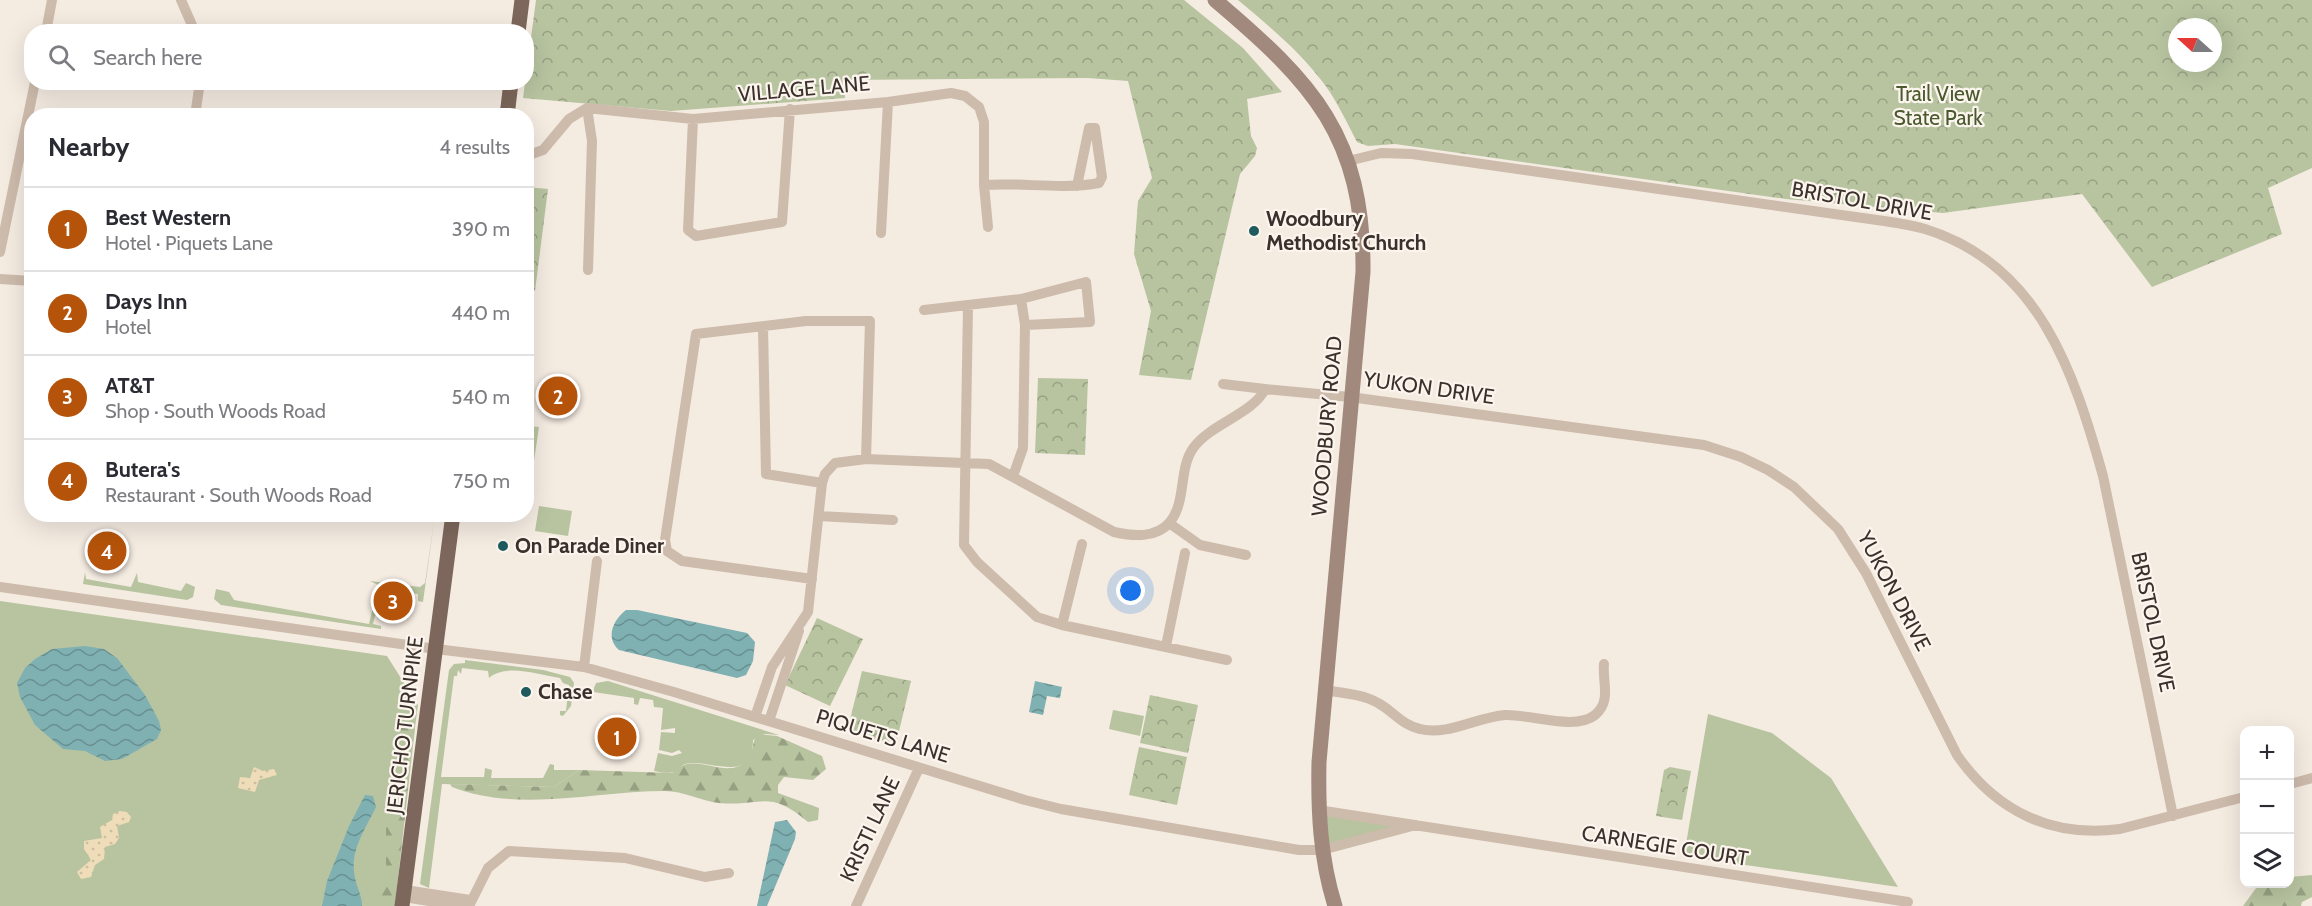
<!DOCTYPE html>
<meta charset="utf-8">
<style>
body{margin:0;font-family:Cabin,sans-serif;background:#f7f7f7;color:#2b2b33}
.controls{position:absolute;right:18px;bottom:18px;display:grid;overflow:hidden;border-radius:12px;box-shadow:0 6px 24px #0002}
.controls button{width:54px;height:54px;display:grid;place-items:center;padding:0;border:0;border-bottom:2px solid #e1e1e2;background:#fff;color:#2b2b33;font:30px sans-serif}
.compass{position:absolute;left:2168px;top:18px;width:54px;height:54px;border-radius:50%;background:#fff;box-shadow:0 6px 24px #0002;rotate:291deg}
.you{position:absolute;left:1131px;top:591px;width:21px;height:21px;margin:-15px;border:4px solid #fff;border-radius:50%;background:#1a73e8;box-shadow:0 0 0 9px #1a73e833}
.badge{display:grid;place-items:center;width:39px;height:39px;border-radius:50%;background:#b45309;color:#fff;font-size:20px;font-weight:700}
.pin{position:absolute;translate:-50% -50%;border:3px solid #fff;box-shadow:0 2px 6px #0006}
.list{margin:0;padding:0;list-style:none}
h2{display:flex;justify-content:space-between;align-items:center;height:78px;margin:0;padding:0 24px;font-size:26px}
h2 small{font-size:20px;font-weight:400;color:#7c7c81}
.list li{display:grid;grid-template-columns:39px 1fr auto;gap:18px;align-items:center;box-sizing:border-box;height:84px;padding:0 24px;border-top:2px solid #e1e1e2}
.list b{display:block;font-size:22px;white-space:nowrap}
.list p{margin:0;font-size:20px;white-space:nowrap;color:#7c7c81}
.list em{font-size:20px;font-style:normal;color:#7c7c81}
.icon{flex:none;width:33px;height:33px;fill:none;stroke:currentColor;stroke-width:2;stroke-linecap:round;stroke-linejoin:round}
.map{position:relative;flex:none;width:2312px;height:906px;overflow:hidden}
.search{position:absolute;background:#fff;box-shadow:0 6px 24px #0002;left:24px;top:24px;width:510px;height:66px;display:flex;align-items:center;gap:15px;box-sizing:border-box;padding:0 21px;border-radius:24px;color:#7c7c81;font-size:22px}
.panel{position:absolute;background:#fff;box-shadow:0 6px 24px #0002;left:24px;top:108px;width:510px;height:414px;border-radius:24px}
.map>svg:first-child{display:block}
.grass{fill:#b8c4a0}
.forest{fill:url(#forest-firs)}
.sand{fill:url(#sand-dots)}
.park{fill:url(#park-crowns);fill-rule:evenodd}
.water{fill:url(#water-waves)}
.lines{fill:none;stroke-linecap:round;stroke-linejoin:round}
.street{stroke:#cdbbac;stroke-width:10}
.secondary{stroke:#a18a7d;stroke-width:15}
.primary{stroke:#7d675c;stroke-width:15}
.poi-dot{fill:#1f5a5e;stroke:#fbf5ee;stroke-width:2}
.labels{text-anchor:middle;stroke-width:4.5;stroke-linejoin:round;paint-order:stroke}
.street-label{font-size:21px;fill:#3b302b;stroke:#fbf5ee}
.park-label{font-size:21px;fill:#4a5a2e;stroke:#fbf5ee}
.poi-label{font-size:21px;font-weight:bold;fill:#3b302b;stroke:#fbf5ee;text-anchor:start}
</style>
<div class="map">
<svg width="2312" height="906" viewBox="0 0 2312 906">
<defs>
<pattern id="forest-firs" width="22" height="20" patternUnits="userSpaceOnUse" patternTransform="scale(1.5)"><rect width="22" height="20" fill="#b8c4a0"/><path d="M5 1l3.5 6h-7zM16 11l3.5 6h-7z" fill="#97a083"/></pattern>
<pattern id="sand-dots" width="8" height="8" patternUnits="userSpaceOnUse" patternTransform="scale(1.5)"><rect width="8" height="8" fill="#efdcb8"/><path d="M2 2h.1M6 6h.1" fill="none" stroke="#cebd9e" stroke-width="1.8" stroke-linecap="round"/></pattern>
<pattern id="park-crowns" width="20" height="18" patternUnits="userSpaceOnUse" patternTransform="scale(1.5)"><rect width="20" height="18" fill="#b8c4a0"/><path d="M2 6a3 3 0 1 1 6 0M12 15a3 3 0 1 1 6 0" fill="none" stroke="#97a083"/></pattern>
<pattern id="water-waves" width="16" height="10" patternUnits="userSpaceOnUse" patternTransform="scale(1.5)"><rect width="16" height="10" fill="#7fb0b2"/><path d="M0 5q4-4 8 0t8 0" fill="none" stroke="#699091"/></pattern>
</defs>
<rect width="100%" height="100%" fill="#f4ebe1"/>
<path class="grass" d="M527,426L539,427L530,488L527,487Z
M539,506L572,511L568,536L535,531Z
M435,515L423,602L418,601V594L382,588L373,624L381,626V629L221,605L214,599L216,589L229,592L234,600L369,624L378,585L370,581L420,587L425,583Z
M85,572L86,579L131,587L137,573L138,582L181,591L186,583L195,587L193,597L187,600L83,584Z
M0,601L387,656L418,705L391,906H0Z
M465,660L543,670L570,677L574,683L571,706L563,716L560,715V711H566L569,685L563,683L560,678C539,675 505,663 489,678L488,671L462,668L461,674L458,670L457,676H454L441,777H484L485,768L492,770L491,778H543L550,764L554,765V770H579L554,787L442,784L429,888L420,884L449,670L454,664L465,663Z
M608,681L779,735L765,734L753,740C753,786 708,758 685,764C680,766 677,771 673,772C668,774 659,772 654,771L658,753L672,756L682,753L679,750L672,753L659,750L661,732L675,733V728L661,730L663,708L654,707L653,700L640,698L638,705L634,704V698L593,692L590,698L596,683Z
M1113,710L1144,716L1140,736L1109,729Z
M1708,714L1772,733L1831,778L1898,887L1684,856Z
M1319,811L1411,825L1323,849Z"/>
<path class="forest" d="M401,720L415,728L395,906H376L386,878V821L394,722Z
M757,734L777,736L822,756L826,769L813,780L784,777L778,785V793L819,808L818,820L808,822C768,788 762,807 719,803C701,801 683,791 665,791C596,791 519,813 452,787L450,784L554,787L579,770L672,773C675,770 680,766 684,765C704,758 730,779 747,760C754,751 752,742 757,734Z
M2312,875V897L2302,902L2301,906H2243L2259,884H2290V877Z"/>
<path class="sand" d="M254,767L263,771L274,769L277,775L259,780L255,792L238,788L240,777L250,778Z
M120,811L127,812L131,817L129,822L117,826L119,838L115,844L105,847L104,859L95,865L91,877L81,879L77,872L91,860L84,849V841L102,838L100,827L112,820L113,814Z"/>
<path class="park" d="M536,0H1184L1243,48L1282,92L1247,99L1251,136L1257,148L1255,156L1240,174L1191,380L1139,375L1151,311L1134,254L1138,201L1152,178L1128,81L1088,78L844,80L845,98L671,111L523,98Z
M1238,0H2312V168L2268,188L2282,234L2152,287L2082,194L1943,213L1786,199L1395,144L1368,146L1357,142C1347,123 1338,103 1325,85C1301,52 1269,26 1238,0ZM2177,27H2213V63H2177Z
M527,187L548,189L535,291L527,289Z
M1038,378L1088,379L1085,455L1035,453Z
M817,618L863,639L830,706L785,685Z
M862,671L911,681L896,744L847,732Z
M1150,695L1198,705L1188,753L1140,743Z
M1139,747L1187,757L1177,805L1129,795Z
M1670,767L1691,771L1682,820L1656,816L1664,770Z"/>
<path class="water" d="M626,610H637L747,633L755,642L753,661L746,675L737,678L619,650C605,638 613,620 626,610Z
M85,646L104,649L117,658L145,695L159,721L161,730L157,739L122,759L105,761L85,751L63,749L35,725L20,697L17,683L25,668L35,659L52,649Z
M1035,681L1062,687L1060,698L1047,696L1043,715L1029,712Z
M365,795L373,796L376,807C365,830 349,851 355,878C357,888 362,896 362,906H322L327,881L349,826Z
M787,820L796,832L795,839L767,906H757L775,822Z"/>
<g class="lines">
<path class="street" d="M181,0L195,32
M46,32L52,0
M587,108L592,141L588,270
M195,116L200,82
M693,119L688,230L696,236L782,222L790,109
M526,156L543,150L569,119L587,108L693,119L888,102L951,93L965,96L979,107L984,122V185L988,227
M1348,161L1381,153L1412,154L1884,221C1898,223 1912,225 1925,229C2039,264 2074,372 2103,476L2173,816
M984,185C1022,182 1060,190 1099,183L1102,177L1095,128H1089L1077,186
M881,233L888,102
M0,252L35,82
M0,279L32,281
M968,306L964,545L977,562L1037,617L1062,625L1227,660
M924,310L1021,299L1086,282L1090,322L1025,325
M763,327L766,474L822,483
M1223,384L1265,389
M1013,476L1023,448L1025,325L1021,299
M819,516L893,520
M1169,523L1200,545L1246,555
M812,579L682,561L667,551L665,540L696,334L806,321H870L866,459
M0,587L436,649L584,667L674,692L1025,800L1061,809L1299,850H1322L1416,825
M1062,625L1082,544
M1166,646L1185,553
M584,667L597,561
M1324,690C1342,693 1362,694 1378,703C1393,711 1402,725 1420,729C1448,736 1477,717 1505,715C1531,714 1575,731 1595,715C1612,701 1602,682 1604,664
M755,717L772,667L808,612L822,483L825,474L835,463L866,459L989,464L1114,532C1132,536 1156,539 1170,522C1187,501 1178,468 1194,447C1211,424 1254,413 1265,389L1350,397L1704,445L1741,457L1768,470L1794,487L1838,529L1866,573L1957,755C1996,811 2051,838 2120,829L2244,797
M769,721L799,631
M2290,784L2312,778
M1318,810L1908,902
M405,890L470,900
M404,897L460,906
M469,906L488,868L509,851L625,858L705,877L729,873
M856,906L919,768"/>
<path class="secondary" d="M1215,0C1313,83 1364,136 1363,272L1319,762C1318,811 1320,858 1335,906"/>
<path class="primary" d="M518,32L522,0
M507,116L511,82
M402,906L453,514"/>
</g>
<g class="poi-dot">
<circle cx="1254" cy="231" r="6"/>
<circle cx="503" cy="546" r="6"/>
<circle cx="526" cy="692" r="6"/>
</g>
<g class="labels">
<g class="street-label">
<text transform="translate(804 89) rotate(-5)" y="7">VILLAGE LANE</text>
<text transform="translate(1862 201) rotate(10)" y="7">BRISTOL DRIVE</text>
<text transform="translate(1429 388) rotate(8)" y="7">YUKON DRIVE</text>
<text transform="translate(1327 426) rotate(-85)" y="7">WOODBURY ROAD</text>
<text transform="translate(1894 591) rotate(62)" y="7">YUKON DRIVE</text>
<text transform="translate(2153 622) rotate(78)" y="7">BRISTOL DRIVE</text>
<text transform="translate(405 725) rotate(-83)" y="7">JERICHO TURNPIKE</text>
<text transform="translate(883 736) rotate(17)" y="7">PIQUETS LANE</text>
<text transform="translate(870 829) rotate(-65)" y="7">KRISTI LANE</text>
<text transform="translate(1665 846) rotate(9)" y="7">CARNEGIE COURT</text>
</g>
<g class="park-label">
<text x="1938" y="101">Trail View<tspan x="1938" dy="24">State Park</tspan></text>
</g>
<g class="poi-label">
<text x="1266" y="226">Woodbury<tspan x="1266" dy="24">Methodist Church</tspan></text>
<text x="515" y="553">On Parade Diner</text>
<text x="538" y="699">Chase</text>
</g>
</g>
</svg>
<div class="controls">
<button>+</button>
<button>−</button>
<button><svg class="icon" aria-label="layers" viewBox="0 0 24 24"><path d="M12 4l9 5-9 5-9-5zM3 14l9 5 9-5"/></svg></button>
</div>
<svg class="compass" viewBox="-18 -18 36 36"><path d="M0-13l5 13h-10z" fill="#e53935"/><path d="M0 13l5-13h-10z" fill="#7c7c81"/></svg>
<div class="you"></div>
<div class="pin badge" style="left:617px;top:737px">1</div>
<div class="pin badge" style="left:558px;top:396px">2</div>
<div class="pin badge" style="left:393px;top:601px">3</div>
<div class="pin badge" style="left:107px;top:551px">4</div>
<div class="search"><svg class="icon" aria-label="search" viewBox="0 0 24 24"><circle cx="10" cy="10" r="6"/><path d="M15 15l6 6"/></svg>Search here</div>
<section class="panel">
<h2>Nearby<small>4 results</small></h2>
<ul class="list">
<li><span class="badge">1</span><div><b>Best Western</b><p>Hotel · Piquets Lane</p></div><em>390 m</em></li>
<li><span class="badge">2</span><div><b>Days Inn</b><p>Hotel</p></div><em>440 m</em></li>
<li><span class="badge">3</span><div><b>AT&amp;T</b><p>Shop · South Woods Road</p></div><em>540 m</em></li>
<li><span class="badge">4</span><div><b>Butera's</b><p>Restaurant · South Woods Road</p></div><em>750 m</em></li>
</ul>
</section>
</div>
